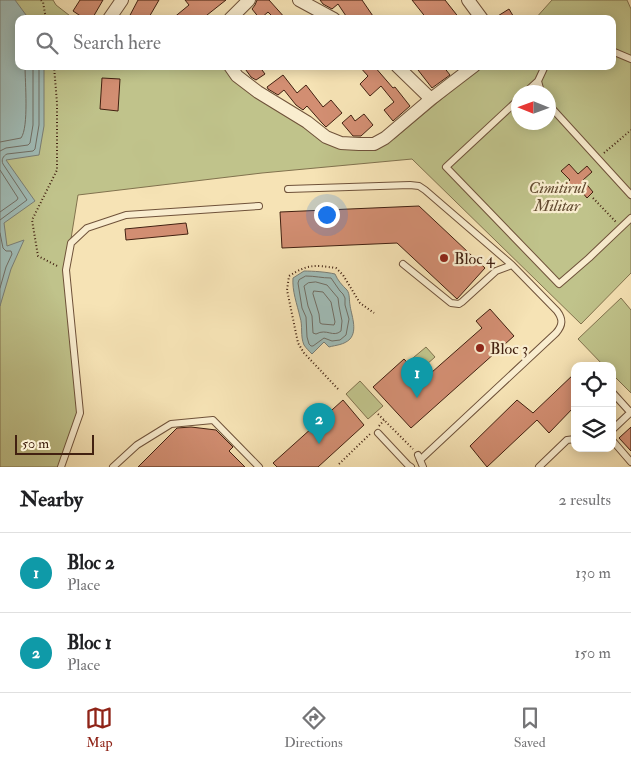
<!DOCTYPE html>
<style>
body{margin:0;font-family:"IM FELL Double Pica",serif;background:#f2f2f2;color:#202124}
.controls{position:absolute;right:15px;bottom:15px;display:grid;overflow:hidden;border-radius:10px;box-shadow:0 2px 12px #0003}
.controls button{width:45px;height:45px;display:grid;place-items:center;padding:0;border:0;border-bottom:1px solid #e0e0e0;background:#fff;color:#202124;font:25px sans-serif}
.compass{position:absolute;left:511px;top:85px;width:45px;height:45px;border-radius:50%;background:#fff;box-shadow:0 2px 12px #0003;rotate:271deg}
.scale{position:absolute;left:15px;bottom:12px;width:79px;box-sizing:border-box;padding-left:5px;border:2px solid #422111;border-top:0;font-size:14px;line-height:18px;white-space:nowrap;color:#422111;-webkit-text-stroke:4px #f9edcf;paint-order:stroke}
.you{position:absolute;left:326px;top:214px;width:18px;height:18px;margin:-12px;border:4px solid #fff;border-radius:50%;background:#1a73e8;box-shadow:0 0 0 8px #1a73e833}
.badge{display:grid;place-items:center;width:32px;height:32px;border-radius:50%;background:#8f2418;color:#fff;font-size:16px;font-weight:700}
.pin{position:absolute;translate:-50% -41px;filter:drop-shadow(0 1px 2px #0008)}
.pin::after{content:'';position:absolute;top:26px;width:18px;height:15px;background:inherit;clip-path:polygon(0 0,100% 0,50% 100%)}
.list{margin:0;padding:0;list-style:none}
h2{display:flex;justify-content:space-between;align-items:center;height:65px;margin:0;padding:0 20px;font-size:21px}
h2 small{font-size:16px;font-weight:400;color:#757577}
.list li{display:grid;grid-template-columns:32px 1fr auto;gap:15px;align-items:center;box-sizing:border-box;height:80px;padding:0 20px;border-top:1px solid #e0e0e0}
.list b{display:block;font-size:19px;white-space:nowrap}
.list p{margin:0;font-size:16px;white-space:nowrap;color:#757577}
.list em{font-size:16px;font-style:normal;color:#757577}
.icon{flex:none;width:28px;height:28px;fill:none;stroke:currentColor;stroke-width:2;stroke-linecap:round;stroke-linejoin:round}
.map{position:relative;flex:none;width:631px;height:467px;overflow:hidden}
.search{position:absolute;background:#fff;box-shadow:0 2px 12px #0003;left:15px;right:15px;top:15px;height:55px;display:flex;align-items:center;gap:12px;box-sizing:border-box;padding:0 18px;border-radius:10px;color:#757577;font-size:19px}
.sheet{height:225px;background:#fff}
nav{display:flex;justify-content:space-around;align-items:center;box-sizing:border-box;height:70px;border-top:1px solid #e0e0e0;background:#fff;font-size:14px;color:#757577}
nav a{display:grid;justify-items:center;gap:2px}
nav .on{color:#8f2418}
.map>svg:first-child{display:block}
.green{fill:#c0c38b;stroke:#81724e;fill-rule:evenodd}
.water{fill:#a0bcb7;stroke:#7a7e75}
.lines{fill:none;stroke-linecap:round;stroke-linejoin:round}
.shore{stroke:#716e64;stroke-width:1}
.building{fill:#d28e72;stroke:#422111}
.lane-casing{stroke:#6f523a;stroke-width:8}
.street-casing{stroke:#6f523a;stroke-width:14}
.path{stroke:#422111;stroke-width:2;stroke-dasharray:1 2.5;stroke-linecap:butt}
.lane{stroke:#f9edcf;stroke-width:6}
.street{stroke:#f9edcf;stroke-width:12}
.poi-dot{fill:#8f2418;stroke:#f9edcf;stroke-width:2}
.labels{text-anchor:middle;stroke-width:4.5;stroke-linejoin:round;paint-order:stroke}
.park-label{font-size:16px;font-style:italic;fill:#624a30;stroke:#f9edcf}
.poi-label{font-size:16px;fill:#422111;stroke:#f9edcf;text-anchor:start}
</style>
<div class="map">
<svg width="631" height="467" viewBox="0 0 631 467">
<rect width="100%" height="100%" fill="#f6e3b5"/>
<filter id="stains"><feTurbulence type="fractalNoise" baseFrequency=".004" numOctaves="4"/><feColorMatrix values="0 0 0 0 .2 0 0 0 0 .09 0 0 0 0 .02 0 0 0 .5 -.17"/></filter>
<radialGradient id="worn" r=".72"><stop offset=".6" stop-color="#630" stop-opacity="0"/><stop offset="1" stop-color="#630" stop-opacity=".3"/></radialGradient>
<path class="green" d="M0,0H53L56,5L74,19H19V66H230L326,137L374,144L390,134L394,139L481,66H612V19H535L552,0H627L631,9V273L581,324L412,159L262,173L78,195L66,270L80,413L61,467H0ZM518,92H548V122H518Z
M621,298L631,310V393L612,374V366H604L578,339Z
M426,347L435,357L417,373L407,363Z
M360,381L383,406L368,419L346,394Z"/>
<path class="water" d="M0,0H15L29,19H19V66H44V126L39,155L6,160L35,201L4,223L7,246L24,240L11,269L0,306Z
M304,271C313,271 327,272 335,274C338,281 342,285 347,290C350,294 349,300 350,305C351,314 358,330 350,339C344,345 336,345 329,347L324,342L312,354C309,351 306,348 304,345C300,336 303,326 300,317C297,304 292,291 293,278Z"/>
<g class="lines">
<path class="shore" d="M0,142L21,138C29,127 25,82 25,66
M0,151L6,148L28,145L30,143L33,125V66
M0,170L18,198L17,200L0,212
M0,220L27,200L3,164C1,160 3,156 7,154L33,151L35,149L39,125V66
M0,233L3,248L6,251H11L12,254L6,267L0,288
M306,276C315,276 322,278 331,278L340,291L343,294L345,298V305L349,319L346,335L340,340L332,341L324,338L313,346H311L309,344L307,337L306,317L302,308L298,283L299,280Z
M316,282L327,285L338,298L339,306L342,321L341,331C333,338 327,328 316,334L313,333L312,316L308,306L304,286L308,283Z
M314,291L323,292L331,302L335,322L334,325L322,324L320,323L319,314L313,294Z"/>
</g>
<path class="building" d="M80,0H103L92,19H85L73,11Z
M138,0H159L148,19H128Z
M185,0H226L202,19H172L189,5Z
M257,0H269L286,19H275L268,12L260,19L252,9L255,5Z
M320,0H362L375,19H348L338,4L332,9L323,4Z
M412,0H445L460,19H427Z
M509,9L515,19H493Z
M243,66H259L265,74L256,80L251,77Z
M359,66H374L393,88L395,87L410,106L393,121L384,110L394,102L381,86L370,96L360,84L368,76Z
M422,66H443L450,75L432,88L418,70Z
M283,75L297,93L306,85L323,107L331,100L342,113L326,127L322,123L307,106L303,110L296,105L284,90L278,95L268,89L267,87Z
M102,78L120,79L118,111L100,109Z
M364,114L373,125L361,136H353L342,123L351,115L355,121Z
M569,164L578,174L587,166L592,172L583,180L593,192L587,198L577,186L567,194L561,188L570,180L561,171Z
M419,206L485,268L457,299L397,243L282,248L280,212Z
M186,223L188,234L126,240L125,229Z
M490,309L514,336L411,428L373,387L404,359L423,380L482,328L476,321Z
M575,373V406L549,433L537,420L487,467L470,446L517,400L533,413Z
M343,400L364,425L318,467H277L273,463Z
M191,427L216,430L233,447L229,451L245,467H138L177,428Z
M631,427V451L619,438Z"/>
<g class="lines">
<g class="lane-casing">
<path id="lane" d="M612,51L631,59
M526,92L538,81
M541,92L538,81L545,66
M518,100L446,167L559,284L589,258L631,218
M548,104L631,195
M288,189L410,185L419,186L425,190L512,265
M403,264L451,303L459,304L462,302L496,271L512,265L557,311C563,319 563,325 556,333L420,460
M612,392L631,413
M612,430L631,412
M378,433L408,465L411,467
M612,440L631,462
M418,455L423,467
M61,467L80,413L66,270L71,243L87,228L126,215L259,206
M113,467L137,445L171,424L213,420L259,467
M539,467L567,440L575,439"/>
</g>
<g class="street-casing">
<path id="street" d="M299,0L334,19
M468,0L482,19
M109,19L122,0
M230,19L249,0
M230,66L237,76L258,92L307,122L326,137L341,143L359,144H374L385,138L431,99L474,66
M397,66L431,99"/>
</g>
<path class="path" d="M41,0L43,2L46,19
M54,66L57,103V170L32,220L38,256L59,267
M604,153L631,130
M593,198L616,222
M338,389L304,353L298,343L287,290L289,276C308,264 314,265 336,268L343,275L360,303L374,313
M378,414L413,449
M379,426L384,420
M339,464L370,434"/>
<use href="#lane" class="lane"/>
<use href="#street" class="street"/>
</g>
<g class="poi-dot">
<circle cx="444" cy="258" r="5"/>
<circle cx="480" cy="348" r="5"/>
</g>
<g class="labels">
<g class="park-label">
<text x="557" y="193">Cimitirul<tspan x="557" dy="18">Militar</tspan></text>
</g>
<g class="poi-label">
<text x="454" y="264">Bloc 4</text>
<text x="490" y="354">Bloc 3</text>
</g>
</g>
<rect width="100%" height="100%" filter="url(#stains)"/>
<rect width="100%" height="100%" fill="url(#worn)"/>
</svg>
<div class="controls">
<button><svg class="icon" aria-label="locate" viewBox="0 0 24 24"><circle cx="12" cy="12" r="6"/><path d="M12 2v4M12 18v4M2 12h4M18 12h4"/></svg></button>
<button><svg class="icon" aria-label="layers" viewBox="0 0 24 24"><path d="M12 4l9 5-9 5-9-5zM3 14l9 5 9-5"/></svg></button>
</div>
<svg class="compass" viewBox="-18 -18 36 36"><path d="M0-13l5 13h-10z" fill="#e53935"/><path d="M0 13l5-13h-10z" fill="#757577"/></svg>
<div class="scale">50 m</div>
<div class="you"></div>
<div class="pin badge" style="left:417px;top:398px;background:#0f9aa8">1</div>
<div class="pin badge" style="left:319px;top:444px;background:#0f9aa8">2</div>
<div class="search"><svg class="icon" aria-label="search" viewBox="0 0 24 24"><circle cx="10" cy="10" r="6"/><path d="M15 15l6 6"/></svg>Search here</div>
</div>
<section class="sheet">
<h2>Nearby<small>2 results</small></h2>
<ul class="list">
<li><span class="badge" style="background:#0f9aa8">1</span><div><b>Bloc 2</b><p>Place</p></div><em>130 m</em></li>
<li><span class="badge" style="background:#0f9aa8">2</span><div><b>Bloc 1</b><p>Place</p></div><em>150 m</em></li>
</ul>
</section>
<nav>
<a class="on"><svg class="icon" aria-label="map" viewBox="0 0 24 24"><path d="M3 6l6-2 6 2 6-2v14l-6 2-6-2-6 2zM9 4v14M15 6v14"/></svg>Map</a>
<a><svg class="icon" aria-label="directions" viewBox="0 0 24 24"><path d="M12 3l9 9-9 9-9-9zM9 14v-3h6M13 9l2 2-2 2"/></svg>Directions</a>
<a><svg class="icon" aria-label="saved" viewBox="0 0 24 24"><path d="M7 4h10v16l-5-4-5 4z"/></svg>Saved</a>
</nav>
